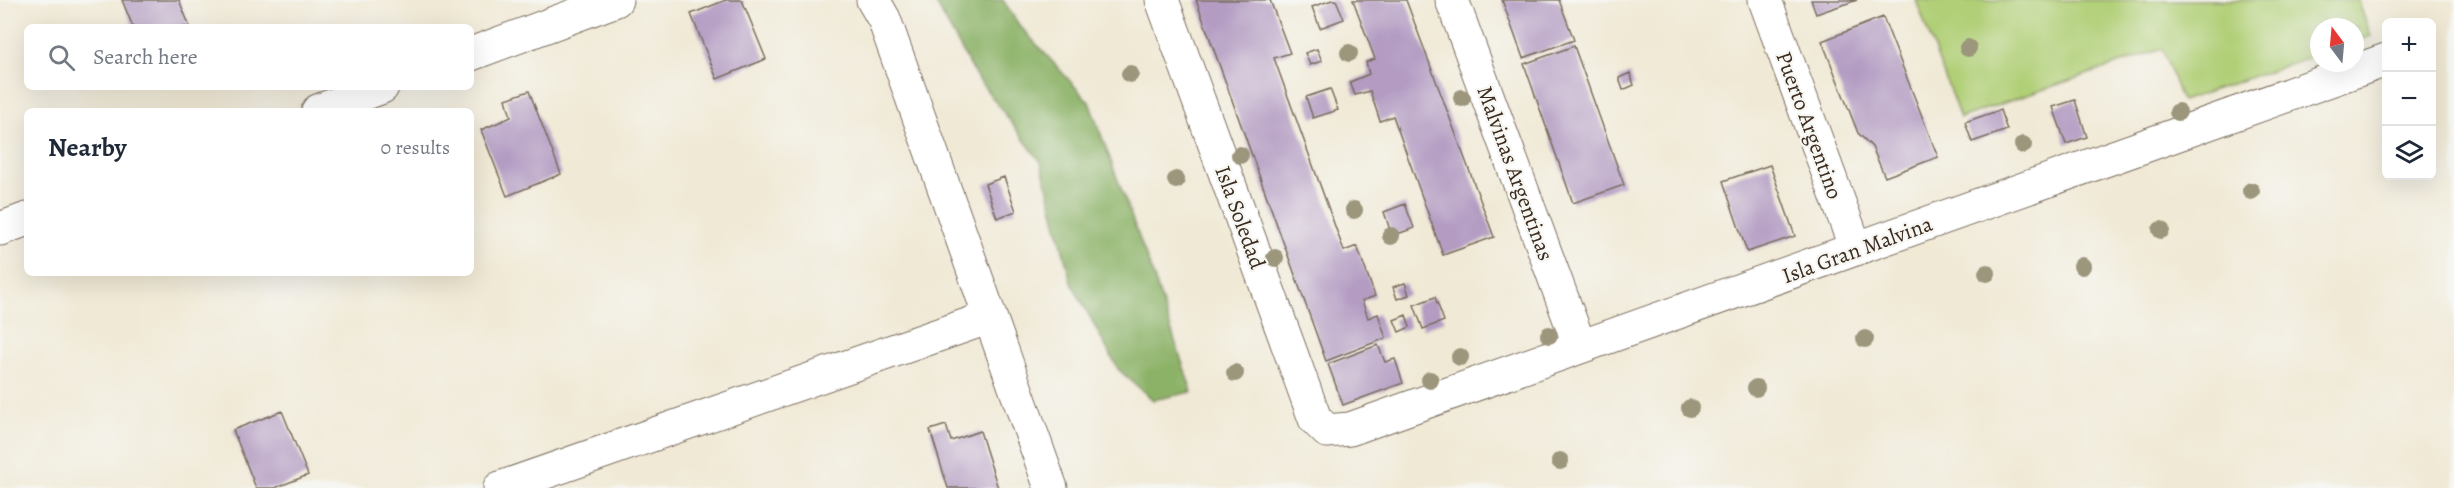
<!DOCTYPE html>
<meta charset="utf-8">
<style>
body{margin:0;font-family:Alegreya,serif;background:#f2f2f3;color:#1f2937}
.controls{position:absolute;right:18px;top:18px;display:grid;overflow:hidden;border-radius:9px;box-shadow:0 6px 24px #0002}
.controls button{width:54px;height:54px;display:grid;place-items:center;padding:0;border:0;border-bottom:2px solid #e0e1e3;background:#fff;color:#1f2937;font:30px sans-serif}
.compass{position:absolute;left:2310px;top:18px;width:54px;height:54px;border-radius:50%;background:#fff;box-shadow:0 6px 24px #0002;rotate:344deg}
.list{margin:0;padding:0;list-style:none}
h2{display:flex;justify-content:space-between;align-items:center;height:78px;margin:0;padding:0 24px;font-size:26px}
h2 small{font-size:20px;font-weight:400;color:#747a83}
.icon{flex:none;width:33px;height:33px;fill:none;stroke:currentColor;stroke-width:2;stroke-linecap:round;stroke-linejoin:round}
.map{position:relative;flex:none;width:2454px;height:488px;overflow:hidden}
.search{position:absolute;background:#fff;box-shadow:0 6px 24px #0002;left:24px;top:24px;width:450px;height:66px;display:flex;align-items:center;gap:15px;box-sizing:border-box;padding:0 21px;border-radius:9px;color:#747a83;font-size:22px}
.panel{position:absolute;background:#fff;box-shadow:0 6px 24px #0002;left:24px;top:108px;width:450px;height:168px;border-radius:9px}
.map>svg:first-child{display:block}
.green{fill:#b0cf76;stroke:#767c4a;stroke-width:1.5}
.forest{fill:#8cb267;stroke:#646e42;stroke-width:1.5}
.building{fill:#b39bc2}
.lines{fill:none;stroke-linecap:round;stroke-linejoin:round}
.street-casing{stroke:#7a6d5e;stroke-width:35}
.street{stroke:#fff;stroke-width:33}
.tree{fill:#9c967c}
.labels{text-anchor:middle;stroke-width:4.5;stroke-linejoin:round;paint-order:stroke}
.street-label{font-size:22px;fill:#3b2a1e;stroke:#f6f6f2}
</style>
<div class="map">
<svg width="2454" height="488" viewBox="0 0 2454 488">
<rect width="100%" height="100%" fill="#f6f6f2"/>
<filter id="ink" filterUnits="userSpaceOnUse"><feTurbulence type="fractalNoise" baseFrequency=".0167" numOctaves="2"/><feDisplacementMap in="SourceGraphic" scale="12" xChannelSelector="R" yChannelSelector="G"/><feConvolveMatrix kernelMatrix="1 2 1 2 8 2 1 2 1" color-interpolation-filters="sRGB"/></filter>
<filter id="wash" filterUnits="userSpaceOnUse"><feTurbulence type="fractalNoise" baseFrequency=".008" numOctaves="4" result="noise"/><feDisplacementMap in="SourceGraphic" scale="24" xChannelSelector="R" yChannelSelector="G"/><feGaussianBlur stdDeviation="1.35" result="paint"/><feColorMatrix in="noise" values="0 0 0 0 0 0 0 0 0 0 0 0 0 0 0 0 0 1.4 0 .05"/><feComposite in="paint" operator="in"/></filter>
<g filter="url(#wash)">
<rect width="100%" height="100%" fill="#f0e9d5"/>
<path class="green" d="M1916,0H2358L2371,36L2355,42V27H2319V54L2182,101L2162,49L1960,118Z"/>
<path class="forest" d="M934,0H1003L1019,25L1089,102L1153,275L1192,392L1153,400L1118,369L1071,282L1041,162L976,76Z"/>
<g id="blocks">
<path class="building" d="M122,0H179L190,27H133Z
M726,0H742L766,59L717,79L691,14Z
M1196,0H1270L1290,53L1274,58L1344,251L1357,246L1375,296L1362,301L1368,318L1378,314L1386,338L1326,361Z
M1332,0H1336L1344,19L1320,28L1312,7Z
M1353,0H1406L1494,237L1443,255L1393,116L1380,121L1370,91L1355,95L1350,82L1369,74L1366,62L1375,59Z
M1502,0H1559L1574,40L1523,58Z
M1811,0H1857L1816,14Z
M1883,17L1938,157L1885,177L1872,147L1858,133L1822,41Z
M1574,46L1624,185L1573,203L1524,64Z
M1317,49L1322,61L1310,65L1305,53Z
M1630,73L1634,85L1623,90L1619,78Z
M1330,89L1338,110L1313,118L1306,97Z
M529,91L561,174L507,196L481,130L511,117L506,99Z
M2075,100L2087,137L2066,144L2053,107Z
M2000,110L2007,130L1972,142L1965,122Z
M1770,165L1795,236L1747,252L1723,181Z
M1004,177L1016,211L997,218L985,184Z
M1405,204L1414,228L1392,236L1384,212Z
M1405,283L1409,295L1397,299L1393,287Z
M1435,297L1444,321L1423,329L1414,305Z
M1406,315L1410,327L1399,332L1394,320Z
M1378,345L1385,362L1395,359L1403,383L1343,405L1328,364Z
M282,411L308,475L275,488H256L233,430Z
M946,425L951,441L980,431L998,488H948L930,430Z"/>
</g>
</g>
<g filter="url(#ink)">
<use href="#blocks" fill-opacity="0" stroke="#7a6d5e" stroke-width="1.5"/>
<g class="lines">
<g class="street-casing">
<path id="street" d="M873,0L884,19L1051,488
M1162,0L1315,419L1327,431L1350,429L2386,60
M1452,0L1580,347
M1765,0L1856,249
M471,54L616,0
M318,111L382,87
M0,229L27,219
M500,488L990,317"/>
</g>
<use href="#street" class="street"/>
</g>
<g class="tree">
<circle cx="1968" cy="48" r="9"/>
<circle cx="1349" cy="53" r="9"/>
<circle cx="1130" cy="74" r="9"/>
<circle cx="1462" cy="98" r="9"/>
<circle cx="2178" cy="112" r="9"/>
<circle cx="2023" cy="145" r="9"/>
<circle cx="1240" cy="155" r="9"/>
<circle cx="1176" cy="180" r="9"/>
<circle cx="2251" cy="191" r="9"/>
<circle cx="1354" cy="210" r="9"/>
<circle cx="2161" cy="230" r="9"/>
<circle cx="1391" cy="236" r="9"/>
<circle cx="1275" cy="258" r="9"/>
<circle cx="2082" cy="266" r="9"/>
<circle cx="1987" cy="273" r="9"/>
<circle cx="1549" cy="335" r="9"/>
<circle cx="1865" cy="339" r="9"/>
<circle cx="1460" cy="357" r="9"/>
<circle cx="1235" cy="373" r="9"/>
<circle cx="1430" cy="380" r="9"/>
<circle cx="1756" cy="388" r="9"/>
<circle cx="1690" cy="408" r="9"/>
<circle cx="1560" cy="461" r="9"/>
</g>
</g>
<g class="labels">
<g class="street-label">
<text transform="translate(1810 125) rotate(70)" y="8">Puerto Argentino</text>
<text transform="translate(1516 173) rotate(70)" y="8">Malvinas Argentinas</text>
<text transform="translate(1241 217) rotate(70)" y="8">Isla Soledad</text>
<text transform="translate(1857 249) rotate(-20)" y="8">Isla Gran Malvina</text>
</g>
</g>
</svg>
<div class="controls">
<button>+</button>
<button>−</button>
<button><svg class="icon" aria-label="layers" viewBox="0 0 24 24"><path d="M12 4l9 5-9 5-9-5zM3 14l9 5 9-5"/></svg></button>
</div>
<svg class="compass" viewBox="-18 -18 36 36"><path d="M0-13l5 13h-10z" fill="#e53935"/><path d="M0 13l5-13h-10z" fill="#747a83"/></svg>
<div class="search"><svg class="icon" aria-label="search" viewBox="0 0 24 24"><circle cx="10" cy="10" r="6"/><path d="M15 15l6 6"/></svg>Search here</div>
<section class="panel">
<h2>Nearby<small>0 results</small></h2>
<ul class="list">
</ul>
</section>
</div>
